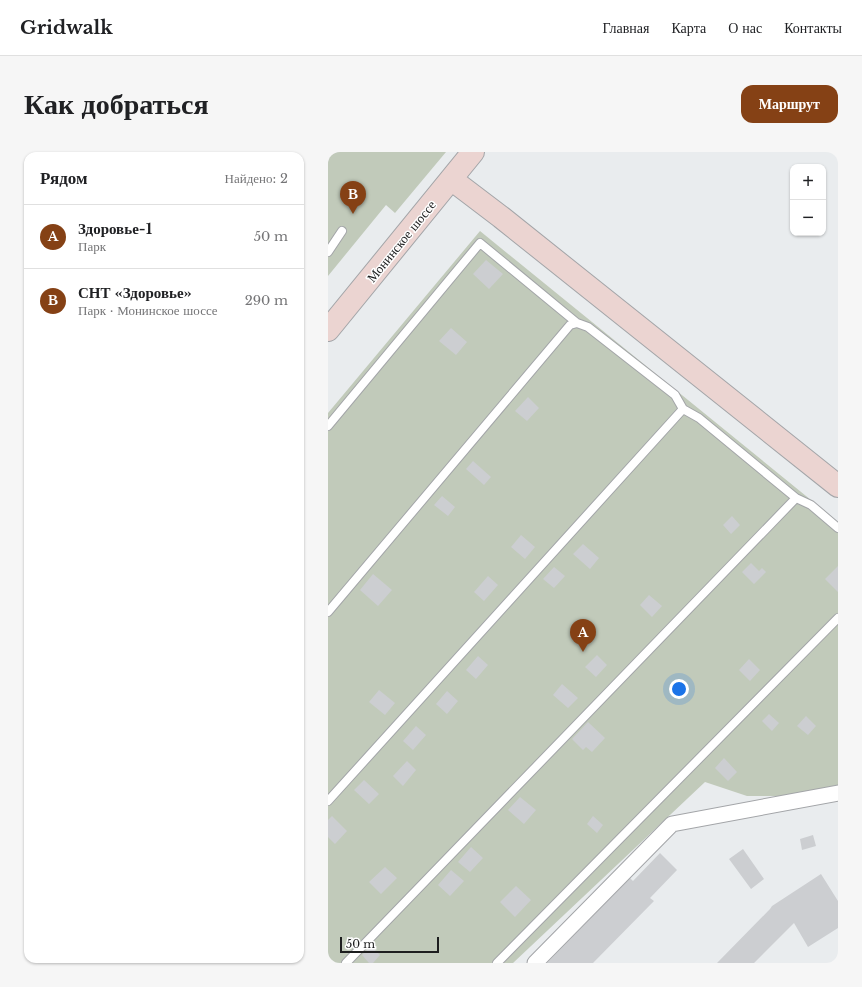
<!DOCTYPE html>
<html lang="ru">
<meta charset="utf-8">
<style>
body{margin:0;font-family:"Libre Baskerville",serif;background:#f6f6f6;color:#202124}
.controls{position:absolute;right:12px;top:12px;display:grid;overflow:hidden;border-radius:8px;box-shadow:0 1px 3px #0004}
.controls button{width:36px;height:36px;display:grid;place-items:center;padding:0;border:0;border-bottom:1px solid #e0e0e0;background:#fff;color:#202124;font:20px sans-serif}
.scale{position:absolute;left:12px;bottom:10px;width:99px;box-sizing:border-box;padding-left:4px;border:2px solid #1d1e1f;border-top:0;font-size:11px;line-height:14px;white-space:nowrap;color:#1d1e1f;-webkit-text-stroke:3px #fff;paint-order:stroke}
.you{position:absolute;left:351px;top:537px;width:14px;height:14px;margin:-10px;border:3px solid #fff;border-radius:50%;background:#1a73e8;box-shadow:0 0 0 6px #1a73e833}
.badge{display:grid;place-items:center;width:26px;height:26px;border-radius:50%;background:#854115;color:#fff;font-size:13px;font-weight:700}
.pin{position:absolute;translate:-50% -33px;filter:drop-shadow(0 1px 2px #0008)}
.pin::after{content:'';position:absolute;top:21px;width:14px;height:12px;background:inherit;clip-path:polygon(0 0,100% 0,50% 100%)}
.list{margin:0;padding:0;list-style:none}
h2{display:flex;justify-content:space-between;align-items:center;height:52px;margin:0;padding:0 16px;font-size:17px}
h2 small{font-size:13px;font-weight:400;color:#757577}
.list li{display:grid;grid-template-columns:26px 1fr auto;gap:12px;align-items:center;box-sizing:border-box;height:64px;padding:0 16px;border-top:1px solid #e0e0e0}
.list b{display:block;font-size:15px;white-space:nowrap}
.list p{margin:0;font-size:13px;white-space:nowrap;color:#757577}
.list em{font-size:13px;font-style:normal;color:#757577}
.map{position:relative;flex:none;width:510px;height:811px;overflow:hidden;border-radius:12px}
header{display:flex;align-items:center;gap:24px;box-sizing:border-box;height:56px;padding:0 20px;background:#fff;border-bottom:1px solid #e0e0e0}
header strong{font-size:19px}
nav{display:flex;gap:22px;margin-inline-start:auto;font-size:14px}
.intro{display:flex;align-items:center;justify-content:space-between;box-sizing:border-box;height:96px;padding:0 24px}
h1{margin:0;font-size:28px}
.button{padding:10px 18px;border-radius:12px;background:#854115;color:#fff;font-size:14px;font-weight:700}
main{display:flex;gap:24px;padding:0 24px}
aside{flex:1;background:#fff;border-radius:12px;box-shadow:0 1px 3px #0004}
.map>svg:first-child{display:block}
.green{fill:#c1caba}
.building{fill:#ccced1}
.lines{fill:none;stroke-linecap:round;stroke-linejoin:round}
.lane-casing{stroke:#a3a5a8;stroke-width:10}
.street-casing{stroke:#a3a5a8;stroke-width:17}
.secondary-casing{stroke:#a3a5a8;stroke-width:24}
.lane{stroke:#fff;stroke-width:8}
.street{stroke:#fff;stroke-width:15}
.secondary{stroke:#ebd4d1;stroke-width:22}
.labels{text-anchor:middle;stroke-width:3;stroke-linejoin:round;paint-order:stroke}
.street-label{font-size:13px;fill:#1d1e1f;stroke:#fff}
</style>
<header>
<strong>Gridwalk</strong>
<nav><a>Главная</a><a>Карта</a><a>О нас</a><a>Контакты</a></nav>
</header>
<div class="intro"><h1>Как добраться</h1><a class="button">Маршрут</a></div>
<main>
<aside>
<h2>Рядом<small>Найдено: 2</small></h2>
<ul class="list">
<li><span class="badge">A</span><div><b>Здоровье-1</b><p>Парк</p></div><em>50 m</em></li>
<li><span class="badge">B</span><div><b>СНТ «Здоровье»</b><p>Парк · Монинское шоссе</p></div><em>290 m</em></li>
</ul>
</aside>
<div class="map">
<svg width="510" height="811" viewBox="0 0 510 811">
<rect width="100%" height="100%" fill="#e9ecee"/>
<path class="green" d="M0,0H118L67,61L58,53L0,124Z
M152,79L510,370V633L454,644H419L377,630L185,811H0V261Z"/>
<path class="building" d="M158,108L175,122L161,137L145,122Z
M123,176L139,190L128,203L111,189Z
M200,245L211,256L199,269L187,259Z
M145,309L163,325L156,333L138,317Z
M114,344L127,355L120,364L106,353Z
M404,364L412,373L403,382L395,373Z
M193,383L207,395L197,407L183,395Z
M255,392L271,406L262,417L245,402Z
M423,411L431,419L434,416L438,420L426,432L414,420Z
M510,414V440L497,427Z
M226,415L237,424L226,436L215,427Z
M45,422L64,438L50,454L32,438Z
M160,424L170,433L156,449L146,440Z
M321,443L334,454L324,465L312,453Z
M269,503L279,513L268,525L257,515Z
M150,504L160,513L148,527L138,518Z
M421,507L432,518L422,529L411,518Z
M234,532L250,546L240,556L225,543Z
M51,538L67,551L57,563L41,550Z
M119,539L130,549L119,562L108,552Z
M441,562L451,571L444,579L434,569Z
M478,564L488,574L480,583L469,574Z
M260,570L277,586L264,600L258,595L255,598L244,587Z
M88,574L98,583L85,598L75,589Z
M396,606L409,620L400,629L387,616Z
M79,609L88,618L75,634L65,624Z
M36,628L51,642L41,652L26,638Z
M192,645L208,658L196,672L180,658Z
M4,664L19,679L7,692L0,685V668Z
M265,664L275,673L269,681L259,672Z
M485,683L488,694L474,698L472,687Z
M143,695L155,706L142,720L130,710Z
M415,697L436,727L423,737L401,707Z
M332,701L349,718L322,746L326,749L265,811H219L302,726L305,729Z
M57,715L69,726L53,742L41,730Z
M123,718L136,729L122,744L110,733Z
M493,722L510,749V776L480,795L466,771L426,811H389L442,757L444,754Z
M188,734L203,748L187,765L172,750Z
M43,794L52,803L45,811H41L34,803Z"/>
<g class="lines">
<g class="lane-casing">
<path id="lane" d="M0,100L14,79
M0,274L152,91L249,171L260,175L347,243L355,257L371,266L468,346L483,353L510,376
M0,460L242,173L249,171
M0,649L355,257
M18,811L468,346
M169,811L510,466"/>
</g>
<g class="street-casing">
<path id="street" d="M207,811L344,672L510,641"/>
</g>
<g class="secondary-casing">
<path id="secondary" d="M123,27L173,65L510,334
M0,178L145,0"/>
</g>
<use href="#lane" class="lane"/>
<use href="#street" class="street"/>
<use href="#secondary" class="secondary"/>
</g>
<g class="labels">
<g class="street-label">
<text transform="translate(73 89) rotate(-51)" y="5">Монинское шоссе</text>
</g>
</g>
</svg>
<div class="controls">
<button>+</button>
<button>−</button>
</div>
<div class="scale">50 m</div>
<div class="you"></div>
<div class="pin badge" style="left:255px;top:500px">A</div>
<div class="pin badge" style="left:25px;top:62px">B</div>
</div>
</main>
